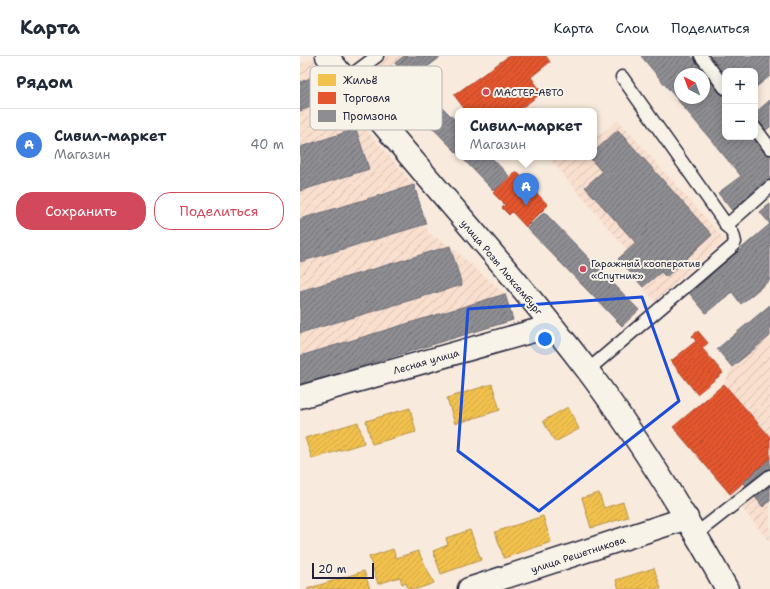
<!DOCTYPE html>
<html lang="ru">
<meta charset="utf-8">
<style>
body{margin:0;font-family:"Shantell Sans",sans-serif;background:#f2f2f3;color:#1f2937}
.controls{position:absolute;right:12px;top:12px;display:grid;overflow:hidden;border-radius:8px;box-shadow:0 2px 10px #0003}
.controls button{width:36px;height:36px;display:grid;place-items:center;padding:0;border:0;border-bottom:1px solid #e0e1e3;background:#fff;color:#1f2937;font:20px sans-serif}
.compass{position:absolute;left:374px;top:12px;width:36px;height:36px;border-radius:50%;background:#fff;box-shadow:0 2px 10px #0003;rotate:319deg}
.scale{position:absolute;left:12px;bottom:10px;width:62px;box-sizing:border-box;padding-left:4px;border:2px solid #22223b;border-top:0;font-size:11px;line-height:14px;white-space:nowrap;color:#22223b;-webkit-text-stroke:3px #f7f3e8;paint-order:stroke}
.you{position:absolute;left:245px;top:283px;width:14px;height:14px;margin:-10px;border:3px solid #fff;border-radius:50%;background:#1a73e8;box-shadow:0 0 0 6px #1a73e833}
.badge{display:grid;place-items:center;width:26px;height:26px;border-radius:50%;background:#d1495b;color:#fff;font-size:13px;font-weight:700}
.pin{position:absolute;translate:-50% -33px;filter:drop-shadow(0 1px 2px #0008)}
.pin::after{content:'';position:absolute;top:21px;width:14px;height:12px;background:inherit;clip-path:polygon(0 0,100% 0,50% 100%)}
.popup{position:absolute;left:155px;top:52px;width:142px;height:52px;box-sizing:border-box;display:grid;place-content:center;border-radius:8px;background:#fff;filter:drop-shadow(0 1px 3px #0005);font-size:13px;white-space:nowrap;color:#747a83}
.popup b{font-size:15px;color:#1f2937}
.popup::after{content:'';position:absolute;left:50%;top:100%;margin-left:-8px;border:8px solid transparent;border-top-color:#fff}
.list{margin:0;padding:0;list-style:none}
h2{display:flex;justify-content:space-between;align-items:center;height:52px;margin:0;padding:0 16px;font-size:17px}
h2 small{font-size:13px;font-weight:400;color:#747a83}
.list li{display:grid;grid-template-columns:26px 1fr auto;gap:12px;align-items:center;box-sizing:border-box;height:72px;padding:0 16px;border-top:1px solid #e0e1e3}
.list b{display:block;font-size:15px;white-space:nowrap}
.list p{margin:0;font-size:13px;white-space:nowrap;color:#747a83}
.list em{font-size:13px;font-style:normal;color:#747a83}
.actions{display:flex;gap:8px;padding:12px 16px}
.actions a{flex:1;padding:9px 0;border:1px solid #d1495b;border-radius:16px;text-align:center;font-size:14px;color:#d1495b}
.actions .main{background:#d1495b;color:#fff}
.map{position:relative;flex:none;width:470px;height:533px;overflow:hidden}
header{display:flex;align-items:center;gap:24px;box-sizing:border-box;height:56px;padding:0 20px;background:#fff;border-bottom:1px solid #e0e1e3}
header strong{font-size:19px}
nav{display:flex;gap:22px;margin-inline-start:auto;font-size:14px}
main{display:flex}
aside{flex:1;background:#fff}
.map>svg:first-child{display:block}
.industrial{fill:url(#industrial-furrows)}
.homes{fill:url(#homes-hatch);stroke:#b49148}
.shops{fill:url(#shops-hatch);stroke:#aa4732}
.industry{fill:url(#industry-hatch);stroke:#6d6d78;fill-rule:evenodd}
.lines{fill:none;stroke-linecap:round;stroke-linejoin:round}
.service-casing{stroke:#22223b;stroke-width:15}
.minor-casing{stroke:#22223b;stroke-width:25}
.service{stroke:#f7f3e8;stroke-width:12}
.minor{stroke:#f7f3e8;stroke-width:22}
.marked{fill:none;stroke:#1d4ed8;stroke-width:3;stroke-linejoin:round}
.poi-dot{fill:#d1495b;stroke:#f7f3e8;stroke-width:1.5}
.labels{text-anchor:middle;stroke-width:4;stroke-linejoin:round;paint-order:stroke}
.poi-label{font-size:10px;fill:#22223b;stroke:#f7f3e8;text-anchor:start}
.street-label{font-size:10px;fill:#22223b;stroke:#f7f3e8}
.key{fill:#f7f3e8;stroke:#b7b4b4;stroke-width:1}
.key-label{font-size:11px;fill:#22223b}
</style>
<header>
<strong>Карта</strong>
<nav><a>Карта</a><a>Слои</a><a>Поделиться</a></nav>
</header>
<main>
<aside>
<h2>Рядом<small></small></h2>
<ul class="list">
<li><span class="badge" style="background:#3f7fe0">A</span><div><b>Сивил-маркет</b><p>Магазин</p></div><em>40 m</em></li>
</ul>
<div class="actions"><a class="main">Сохранить</a><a>Поделиться</a></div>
</aside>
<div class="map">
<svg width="470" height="533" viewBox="0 0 470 533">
<defs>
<pattern id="industrial-furrows" width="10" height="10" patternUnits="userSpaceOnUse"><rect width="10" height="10" fill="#f9dfce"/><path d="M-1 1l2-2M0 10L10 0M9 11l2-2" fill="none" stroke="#d5bfb2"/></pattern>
<pattern id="homes-hatch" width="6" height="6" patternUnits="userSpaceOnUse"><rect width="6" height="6" fill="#f2c14e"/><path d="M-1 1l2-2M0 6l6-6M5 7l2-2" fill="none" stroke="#cfa645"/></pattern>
<pattern id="shops-hatch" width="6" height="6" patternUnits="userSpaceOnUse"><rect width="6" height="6" fill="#e4572e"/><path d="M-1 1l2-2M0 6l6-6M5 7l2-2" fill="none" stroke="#b84828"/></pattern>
<pattern id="industry-hatch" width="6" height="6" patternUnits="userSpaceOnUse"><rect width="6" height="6" fill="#8d8d92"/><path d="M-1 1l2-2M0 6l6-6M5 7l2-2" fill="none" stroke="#737378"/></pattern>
</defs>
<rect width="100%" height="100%" fill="#f8eadc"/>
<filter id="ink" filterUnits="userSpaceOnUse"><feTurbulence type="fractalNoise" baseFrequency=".025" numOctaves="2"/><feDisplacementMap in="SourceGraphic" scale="8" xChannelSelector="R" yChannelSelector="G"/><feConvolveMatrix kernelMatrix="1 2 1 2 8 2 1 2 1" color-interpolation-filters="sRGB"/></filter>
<g filter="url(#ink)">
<path class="industrial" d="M72,0H142L108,25L95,7L83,15Z
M14,2L48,52L114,129L128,177L150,190L205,238L213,264L0,329V8Z
M318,64L425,184L355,245L318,203L327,194L248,101H294V73L300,79Z
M470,279V381L424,328L433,309Z
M470,403V486L430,438Z"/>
<path class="homes" d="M192,328L200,354L155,368L147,342Z
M268,351L279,373L255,386L243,365Z
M110,352L116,376L72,388L66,365Z
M58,366L64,387L12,403L5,382Z
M299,437L304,452L323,446L328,461L291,472L282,442Z
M243,460L251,486L204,502L195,476Z
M170,474L181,504L141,518L133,495L148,489L146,482Z
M93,493L96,502L118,495L134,527L117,533H108L106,527L102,528L100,521L78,528L69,501Z
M354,512L361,533H319L316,524Z
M64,515L70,533H7Z"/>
<path class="shops" d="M209,0H246L250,6L231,21L242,37L217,55H166L154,39Z
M216,115L248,149L226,171L212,156L209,159L202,152L205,149L193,137Z
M398,275L408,287L402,292L423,317L397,338L371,305L396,285L392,280Z
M424,328L470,381V403L430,438L373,371Z"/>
<path class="industry" d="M104,0H142L108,25L95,7Z
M341,0H391L425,41V81H455L470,95V125L434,157L418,137L441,120ZM380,18H404V42H380Z
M411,0H470V20L455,32V15H425V18Z
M11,22L21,47L0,55V26Z
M128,37L158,67V98L113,52Z
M470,44V71L466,74L455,61V57Z
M56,73L69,113L0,135V91Z
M318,74L412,179L366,221L361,216L343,231L318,203L336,187L285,131L302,116L289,101H294V96Z
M161,101H191L209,120L194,135Z
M114,129L126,168L0,206V163Z
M470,148V168L460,156Z
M244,156L339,254L322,270L227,172Z
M470,168V224L441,248L432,236L406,257L389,237Z
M150,190L162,229L0,277V235Z
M205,238L213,264L0,329V300Z
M470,249V280L432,311L417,293Z
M470,403V445L463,451L443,426Z"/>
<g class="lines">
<g class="service-casing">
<path id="service" d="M401,0L425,32
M46,23L77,0
M455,72L470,92
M426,170L470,131
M288,314L433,190L435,186L433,178L322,21
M396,478L470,420"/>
</g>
<g class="minor-casing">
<path id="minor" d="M27,0C111,107 206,207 288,315C340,384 385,458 427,533
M0,341L251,270
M169,533L387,462"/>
</g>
<use href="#service" class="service"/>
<use href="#minor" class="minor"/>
</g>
</g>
<path class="marked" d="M342,241L379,345L239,455L158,395L168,253Z"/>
<g class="poi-dot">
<circle cx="186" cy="36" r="4"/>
<circle cx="283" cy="213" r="4"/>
</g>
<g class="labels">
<g class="poi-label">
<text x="194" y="40">МАСТЕР-АВТО</text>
<text x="291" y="211">Гаражный кооператив<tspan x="291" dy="12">«Спутник»</tspan></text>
</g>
<g class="street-label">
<text transform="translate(202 211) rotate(50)" y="4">улица Розы Люксембург</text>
<text transform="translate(126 305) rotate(-16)" y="4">Лесная улица</text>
<text transform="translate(278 498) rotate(-18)" y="4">улица Решетникова</text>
</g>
</g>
<rect x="10" y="10" width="132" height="64" rx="6" class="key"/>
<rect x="18" y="18" width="18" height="12" fill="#f2c14e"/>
<rect x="18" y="36" width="18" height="12" fill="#e4572e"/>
<rect x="18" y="54" width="18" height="12" fill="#8d8d92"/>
<g class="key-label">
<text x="43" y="28">Жильё</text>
<text x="43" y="46">Торговля</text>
<text x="43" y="64">Промзона</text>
</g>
</svg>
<div class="controls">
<button>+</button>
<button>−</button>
</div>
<svg class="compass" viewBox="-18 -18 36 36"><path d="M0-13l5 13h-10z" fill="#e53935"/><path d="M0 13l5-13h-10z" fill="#747a83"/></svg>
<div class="scale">20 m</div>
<div class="you"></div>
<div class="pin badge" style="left:226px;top:150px;background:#3f7fe0">A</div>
<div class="popup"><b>Сивил-маркет</b>Магазин</div>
</div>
</main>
